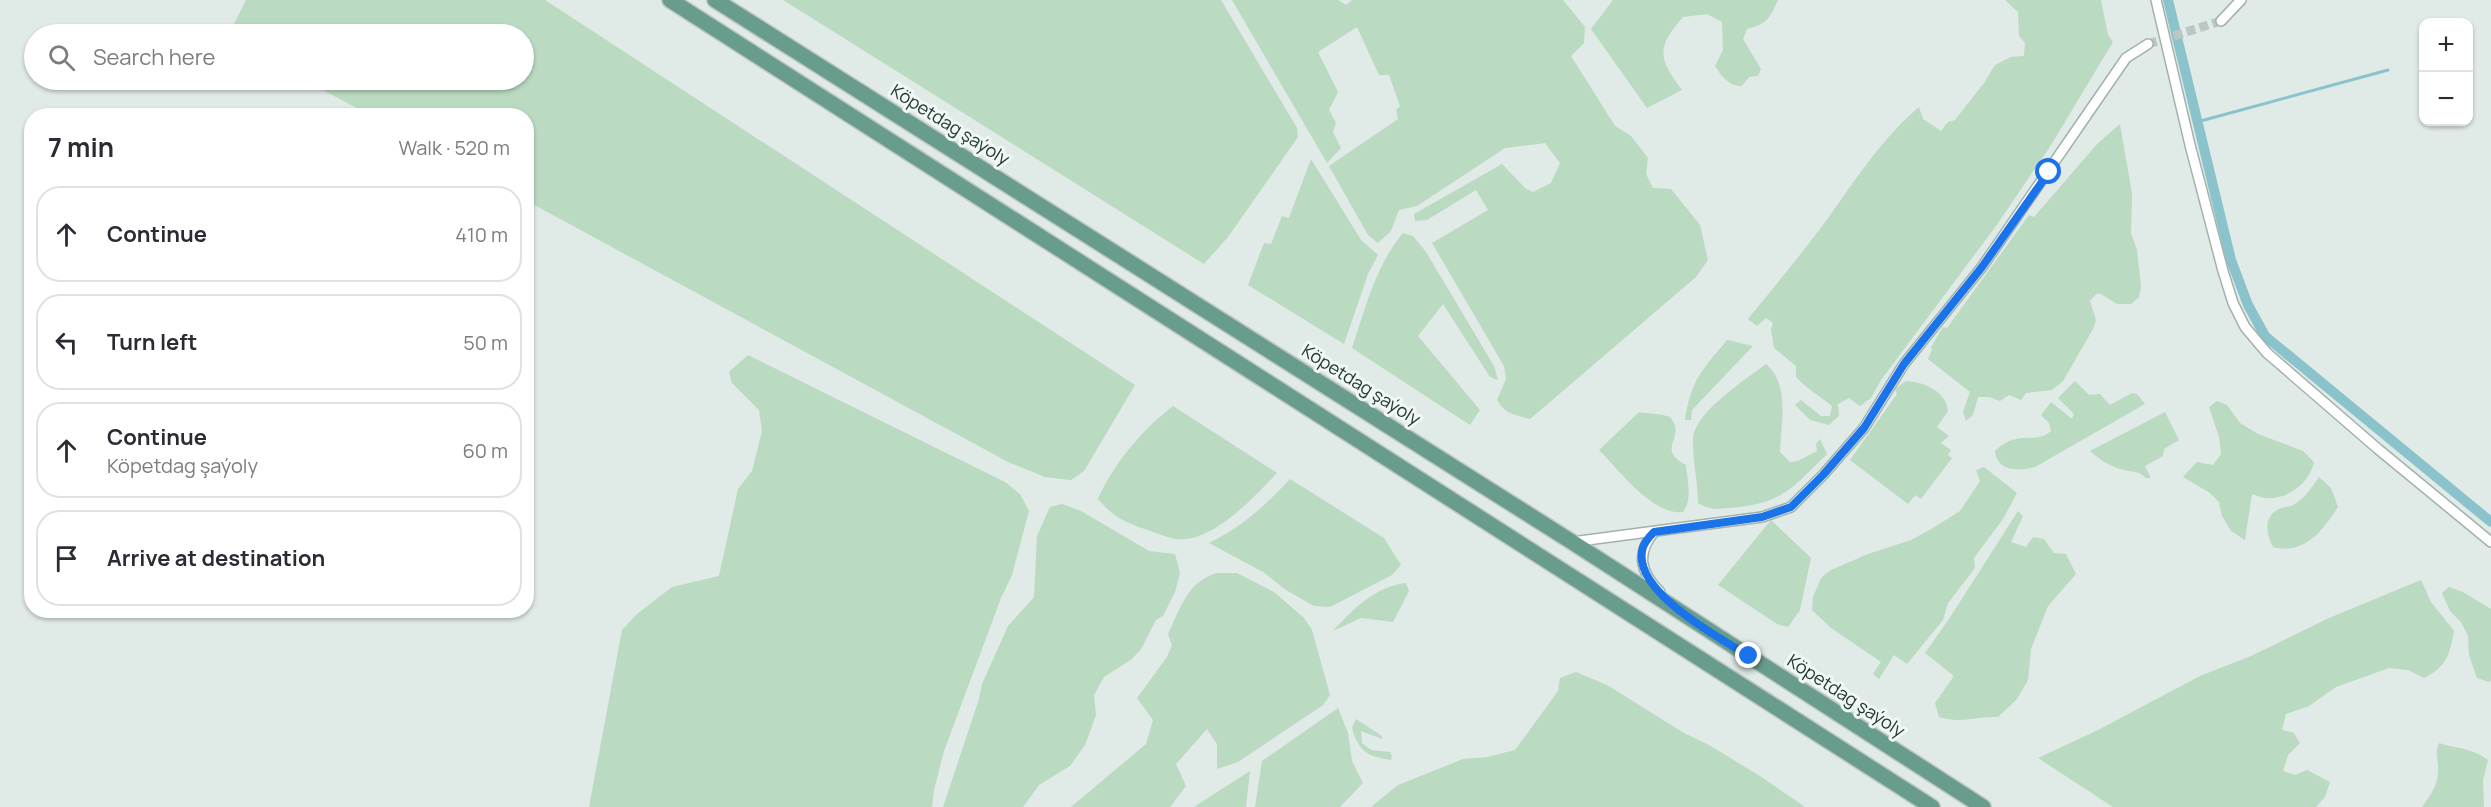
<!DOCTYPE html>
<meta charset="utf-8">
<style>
body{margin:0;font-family:Manrope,sans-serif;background:#f2f2f3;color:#2b2b33}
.controls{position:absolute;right:18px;top:18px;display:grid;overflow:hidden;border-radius:12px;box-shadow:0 2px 4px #0004}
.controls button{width:54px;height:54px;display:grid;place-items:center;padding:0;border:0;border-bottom:2px solid #e1e1e2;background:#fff;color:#2b2b33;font:30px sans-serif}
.stop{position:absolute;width:18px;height:18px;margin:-14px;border:4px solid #1a73e8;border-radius:50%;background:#fff}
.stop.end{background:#1a73e8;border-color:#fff;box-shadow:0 2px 6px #0008}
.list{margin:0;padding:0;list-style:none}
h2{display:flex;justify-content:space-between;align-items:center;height:78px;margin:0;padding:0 24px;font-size:26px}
h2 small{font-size:20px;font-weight:400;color:#7c7c81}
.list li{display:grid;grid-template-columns:39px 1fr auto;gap:18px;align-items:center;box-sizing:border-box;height:96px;margin:0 12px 12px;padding:0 12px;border:2px solid #e1e1e2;border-radius:24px}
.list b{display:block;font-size:22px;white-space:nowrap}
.list p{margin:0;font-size:20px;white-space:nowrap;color:#7c7c81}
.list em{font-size:20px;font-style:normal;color:#7c7c81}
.icon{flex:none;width:33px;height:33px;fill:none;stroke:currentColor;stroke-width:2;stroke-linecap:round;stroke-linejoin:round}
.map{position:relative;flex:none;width:2491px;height:807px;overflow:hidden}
.search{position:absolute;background:#fff;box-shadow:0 2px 4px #0004;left:24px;top:24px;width:510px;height:66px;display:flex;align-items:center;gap:15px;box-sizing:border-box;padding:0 21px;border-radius:33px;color:#7c7c81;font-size:22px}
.panel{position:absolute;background:#fff;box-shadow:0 2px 4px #0004;left:24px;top:108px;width:510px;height:510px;border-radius:24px}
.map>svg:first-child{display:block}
.green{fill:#badac2}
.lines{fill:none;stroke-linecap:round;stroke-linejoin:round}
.stream{stroke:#8bc3cc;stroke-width:3}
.canal{stroke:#8bc3cc;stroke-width:10}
.street-tunnel{stroke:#bac7c2;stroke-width:9;stroke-dasharray:9 4.5;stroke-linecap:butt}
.street-casing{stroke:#a3b1ad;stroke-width:12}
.primary-casing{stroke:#bdc4c2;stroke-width:18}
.street{stroke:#fff;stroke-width:9}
.primary{stroke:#689d8e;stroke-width:15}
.route{stroke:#1a73e8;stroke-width:8}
.labels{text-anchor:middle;stroke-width:6;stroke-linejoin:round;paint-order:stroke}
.street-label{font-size:18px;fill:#223933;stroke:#f0f7f4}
</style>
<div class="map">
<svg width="2491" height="807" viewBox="0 0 2491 807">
<rect width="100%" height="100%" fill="#e0eae6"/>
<path class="green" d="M246,0H545L1135,385L1084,471L1071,480L1045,477L1008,462L527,201L526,116L370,115L304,80H524V34H229Z
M783,0H1221L1297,128L1298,137L1228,237L1204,264Z
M1232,0H1338L1346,5L1352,0H1563L1585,27L1584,43L1571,56L1615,126L1631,136L1648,158L1646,174L1653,188L1671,189L1700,225L1708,260L1696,277L1530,419C1515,415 1505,414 1497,400L1506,379L1504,366L1432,243L1488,210L1476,190L1427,220L1415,221L1414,214L1502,164L1526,189L1533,192L1551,183L1560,163L1545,143L1505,148L1417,206L1399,210L1391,231L1378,243L1368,235L1329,166L1398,119L1396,110L1400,106L1389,75H1379L1357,27L1318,52L1338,92L1329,110L1336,123L1333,132L1341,148L1327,163Z
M1613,0H1778C1770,18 1767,24 1747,29L1743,39L1761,69L1758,76L1749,77L1742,86C1730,87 1721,76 1715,66L1723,50L1722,22L1707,14L1683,17C1656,48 1658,58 1682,90L1647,108L1591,29Z
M2005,0H2101L2108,35L2113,42L2051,145L1996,226L1881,380L1871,398L1860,406L1849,398L1838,404L1839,416L1829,425L1810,420L1795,405L1801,400L1821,416H1830L1832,406C1820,396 1807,389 1796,377V366L1774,348L1771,329L1773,323L1766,318L1757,326L1748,319C1773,288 1799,257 1823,225C1852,185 1881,139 1919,107L1923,119L1941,131L1948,122L1955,120L1984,83L1995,65L2011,57L2024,56L2025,43L2019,36L2018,12Z
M2120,124L2132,194L2131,233L2137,250L2141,287L2139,297L2131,304H2117L2101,294H2096L2090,301L2096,320L2093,329L2063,381L2052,390L2026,393L2021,400L2009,395L2000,401L1989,397H1978L1973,415L1966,421L1963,412L1970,392L1928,359L1932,350L1931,347L1943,327L1947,328L2029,215L2034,217L2098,143Z
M1311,159L1361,240L1378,255L1368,274L1344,344L1248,285L1264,243L1271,244L1282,216L1289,218Z
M1403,233L1413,236L1426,252L1494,366L1498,380L1490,377L1443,304L1418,336L1480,410L1470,425L1352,348C1365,309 1376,265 1403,233Z
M1727,340L1753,346L1692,410L1691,420H1685C1691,380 1702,370 1727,340Z
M748,355L1005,482L1020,494L1029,511L1012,575L1001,598L944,751L934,790L932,807H589L622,630L637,614L672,587L719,576L738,489L752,471L762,431L759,410L732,383L729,372Z
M1766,364C1790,384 1781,424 1780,452L1790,462L1798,461L1817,451L1816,444L1820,439L1827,454C1791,489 1782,504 1729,508C1716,509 1709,510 1698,503C1698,482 1692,459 1693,438C1695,412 1746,379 1766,364Z
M1906,381C1924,382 1946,391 1948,411L1937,427L1949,436L1941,443L1951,450L1948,455L1952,458L1921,499L1915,495L1908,504L1850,460L1897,394L1895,389Z
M2075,381L2089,395L2100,394L2110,405L2132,393L2137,394L2145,404L2035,467C2019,471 1997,472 1995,451C2017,429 2036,445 2051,431L2049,423L2041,415L2051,402L2072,419L2074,414L2058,398Z
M2217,401L2227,405L2240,423L2258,434L2303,451L2314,462C2310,483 2287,500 2266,498C2262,498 2256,495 2252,494L2245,540L2231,531L2222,516L2219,502L2210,493L2183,477L2197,462L2213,465L2221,454L2219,437L2209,407Z
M1173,406L1277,473C1254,497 1212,544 1175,539C1166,537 1157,533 1148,530C1126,523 1113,517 1098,499C1114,463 1142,430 1173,406Z
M1639,412C1650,414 1659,413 1670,417C1672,420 1674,422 1675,426C1679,437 1664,449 1677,459C1680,462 1683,463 1686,465C1687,479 1693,500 1683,512C1653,516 1619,470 1599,450Z
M2165,412L2179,440L2164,449L2163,456L2145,466L2151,478H2146C2138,471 2135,472 2124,470C2111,467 2100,460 2090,451Z
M1984,467L2017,493L2003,519L1974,558L1975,568L1948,603L1943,620L1907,664L1894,655L1879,679L1873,674L1881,662L1831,628L1812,610L1813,597L1821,578L1831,570L1868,554L1911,540L1933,528L1960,511L1980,481L1976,470Z
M2319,477L2331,488L2338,507C2322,531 2305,555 2273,547C2266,533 2263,517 2279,509C2283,507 2289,507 2293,505C2305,499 2312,487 2319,477Z
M1290,479L1384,538L1401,565L1392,575L1330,607L1314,606L1286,590L1263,572L1209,543C1242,527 1266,505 1290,479Z
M1062,504L1081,511L1149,551L1175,554L1180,573L1175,592L1163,616L1156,620L1141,649L1132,659L1104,677L1094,695L1096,715L1085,745L1070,766L1039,785L1023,807H943L979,699L982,684L1008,626L1034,597L1037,536L1050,507Z
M2018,511L2023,516L2011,542L2026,547L2033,537L2044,539L2054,553L2066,554L2076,574L2048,606L2031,649L2028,680L2017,699L1998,717C1974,716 1962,724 1939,717L1935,703L1954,676L1925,653L1949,619Z
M1771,520L1811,558L1800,610L1788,627L1777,624L1718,585Z
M1217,573H1237L1274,592L1304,618L1312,630L1330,695L1323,705L1238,762L1217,769V744L1207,729L1176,764L1186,786L1170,807H1071L1146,744L1153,720L1137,698L1167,657L1172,645L1168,634C1181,607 1187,582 1217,573Z
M2421,580L2431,602L2454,631C2450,655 2446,667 2424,678L2408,670L2389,668L2336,687L2309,706L2286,714L2282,730L2294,733L2300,743L2288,755L2283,771L2295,775L2307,770L2330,782L2325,797L2316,807H2113L2038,758L2098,730L2200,676L2251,656L2329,618Z
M1406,583L1409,591L1393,622L1361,618L1333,631C1353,609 1376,586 1406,583Z
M2449,587L2463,592L2491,609V680L2489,682L2477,678L2469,655L2468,636L2461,622L2450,611L2442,593Z
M1576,672L1607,685L1684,733L1709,745L1760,776L1805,807H1371L1398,785L1463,759L1487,757L1515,750L1558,691L1560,678Z
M1338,708L1348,733L1352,761L1363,783L1340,807H1255L1262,761Z
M1356,719L1382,736V739L1361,731L1362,743L1371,750L1390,752L1392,756L1391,760C1367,756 1359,752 1352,728Z
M2439,743C2457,749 2473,748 2488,760L2483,780L2484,807H2422C2430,796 2438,785 2438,772C2439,760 2434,754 2439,743Z
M1250,771L1246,807H1194Z"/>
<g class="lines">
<path class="stream" d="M2197,122L2388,70"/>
<path class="canal" d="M2168,0L2231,260L2248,305L2265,336L2491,522"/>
<path class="street-tunnel" d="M2148,44L2221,21"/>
<g class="street-casing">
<path id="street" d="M2156,0L2190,145L2223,271L2233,303L2245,327L2267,353L2378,449L2491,542
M2221,21L2241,0
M1654,532C1636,554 1640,572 1660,592
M1572,542L1762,517L1791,507L1823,475L1864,428L1904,364L1982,267L2126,58L2148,44"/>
</g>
<g class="primary-casing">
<path id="primary" d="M670,0L1932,807
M715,0L1572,542L1983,807"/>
</g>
<use href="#street" class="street"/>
<use href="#primary" class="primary"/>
</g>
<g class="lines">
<path class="route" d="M1749,656C1720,638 1629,590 1643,547C1645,542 1650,536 1654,532L1762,517L1791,507L1823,475L1864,428L1904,364L1982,267L2049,172"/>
</g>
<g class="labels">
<g class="street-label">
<text transform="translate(950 125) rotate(32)" y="6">Köpetdag şaýoly</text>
<text transform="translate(1361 385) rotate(32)" y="6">Köpetdag şaýoly</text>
<text transform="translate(1846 696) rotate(33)" y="6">Köpetdag şaýoly</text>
</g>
</g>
</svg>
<div class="controls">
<button>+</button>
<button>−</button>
</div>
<div class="stop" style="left:2049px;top:172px"></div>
<div class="stop end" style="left:1749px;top:656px"></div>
<div class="search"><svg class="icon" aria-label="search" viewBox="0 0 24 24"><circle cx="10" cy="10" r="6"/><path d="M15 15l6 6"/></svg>Search here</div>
<section class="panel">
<h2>7 min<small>Walk · 520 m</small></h2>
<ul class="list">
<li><svg class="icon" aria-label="ahead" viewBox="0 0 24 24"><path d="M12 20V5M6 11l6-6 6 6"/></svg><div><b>Continue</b></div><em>410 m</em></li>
<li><svg class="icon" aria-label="left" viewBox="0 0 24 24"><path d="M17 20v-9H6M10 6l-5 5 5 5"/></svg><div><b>Turn left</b></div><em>50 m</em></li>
<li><svg class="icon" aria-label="ahead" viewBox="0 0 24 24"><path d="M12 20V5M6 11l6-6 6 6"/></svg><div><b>Continue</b><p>Köpetdag şaýoly</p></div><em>60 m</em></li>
<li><svg class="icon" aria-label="arrive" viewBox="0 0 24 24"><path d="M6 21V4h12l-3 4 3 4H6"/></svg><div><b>Arrive at destination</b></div></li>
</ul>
</section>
</div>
